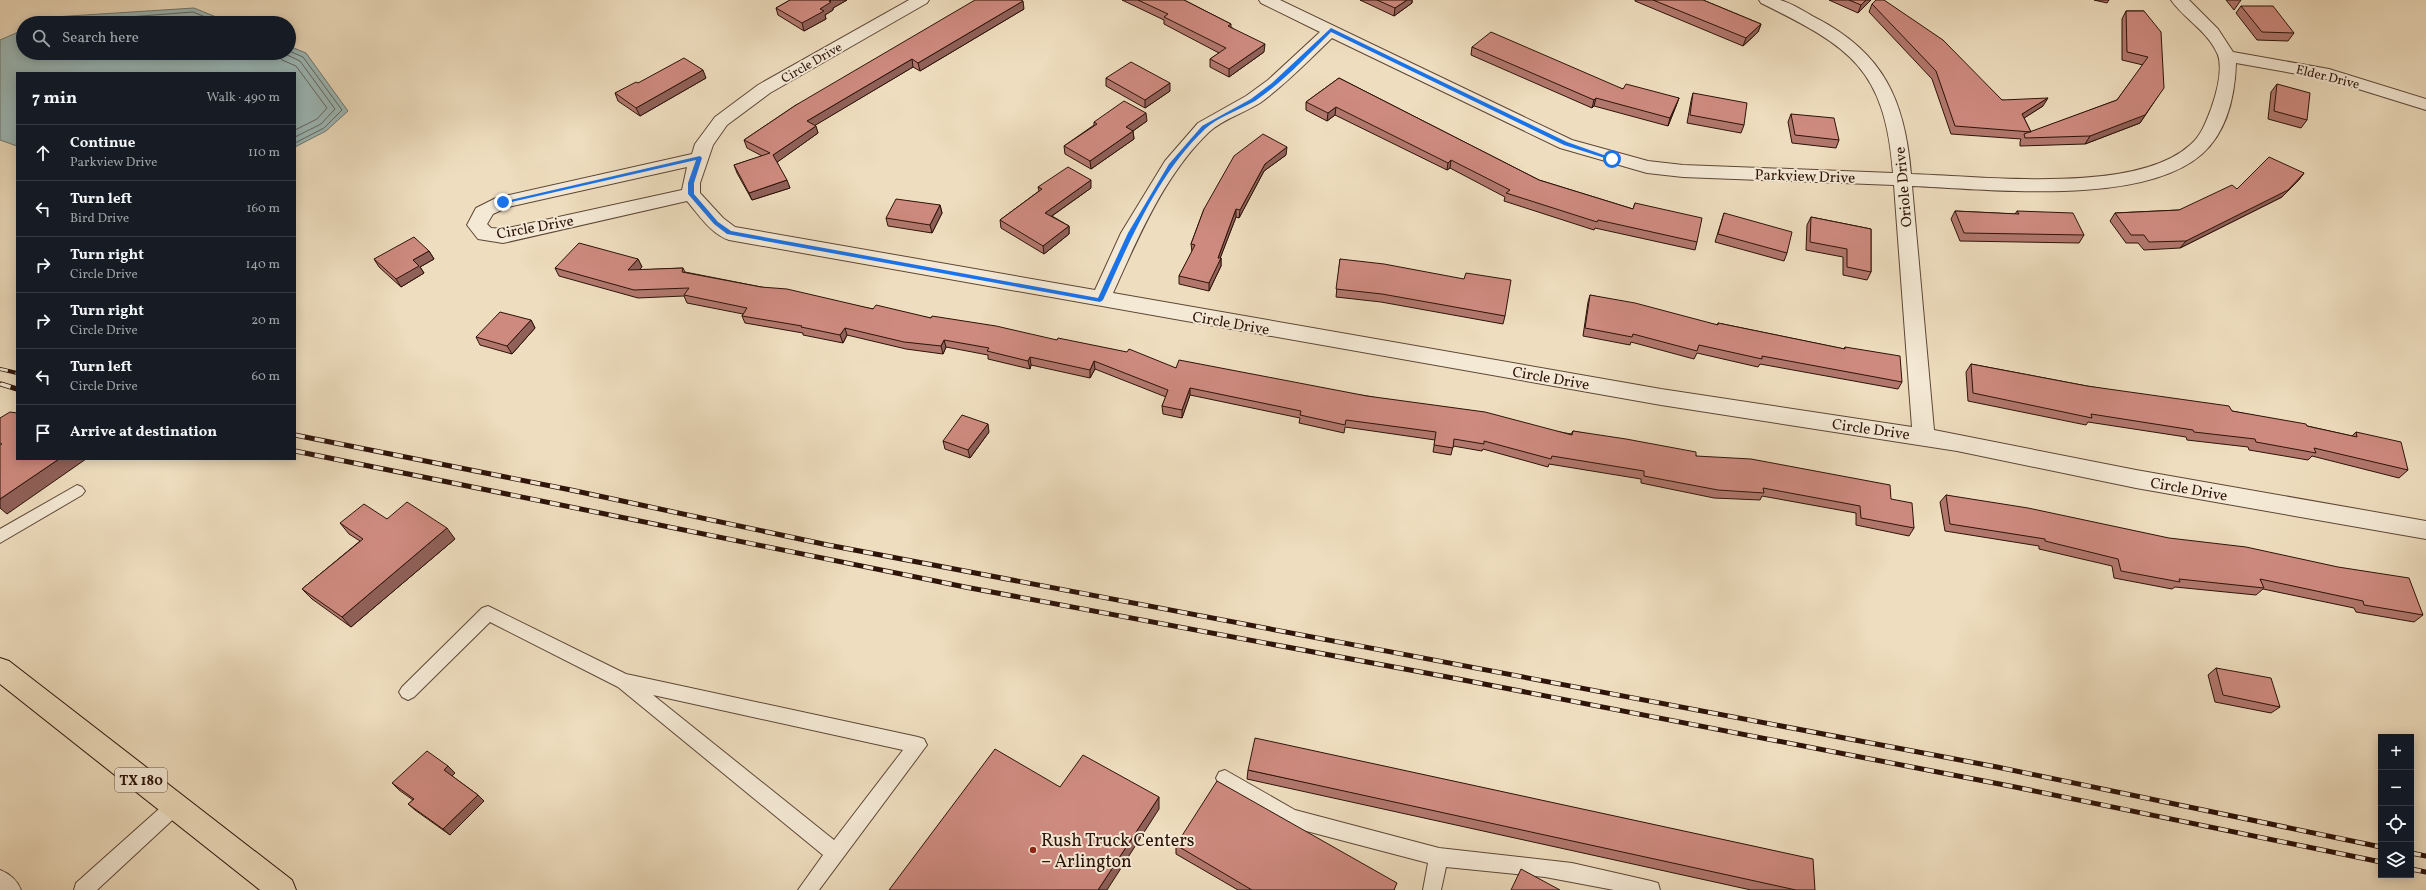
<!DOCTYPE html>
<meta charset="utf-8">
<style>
body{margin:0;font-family:Vollkorn,serif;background:#20242c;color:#f1f3f6}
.controls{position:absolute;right:12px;bottom:12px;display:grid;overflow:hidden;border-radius:0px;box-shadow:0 2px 10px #0003}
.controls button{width:36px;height:36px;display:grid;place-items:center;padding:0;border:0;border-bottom:1px solid #363941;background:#171b24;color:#f1f3f6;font:20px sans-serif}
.stop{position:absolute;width:12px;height:12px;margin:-9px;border:3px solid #1a73e8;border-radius:50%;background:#fff}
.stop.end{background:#1a73e8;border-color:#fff;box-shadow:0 1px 4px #0008}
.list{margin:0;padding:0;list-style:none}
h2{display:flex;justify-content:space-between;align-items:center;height:52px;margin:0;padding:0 16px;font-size:17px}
h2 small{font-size:13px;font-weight:400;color:#9ea1a6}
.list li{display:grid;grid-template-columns:26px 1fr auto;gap:12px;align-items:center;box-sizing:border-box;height:56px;padding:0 16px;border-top:1px solid #363941}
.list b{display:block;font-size:15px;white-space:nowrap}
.list p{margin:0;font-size:13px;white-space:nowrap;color:#9ea1a6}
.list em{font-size:13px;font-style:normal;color:#9ea1a6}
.icon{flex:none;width:22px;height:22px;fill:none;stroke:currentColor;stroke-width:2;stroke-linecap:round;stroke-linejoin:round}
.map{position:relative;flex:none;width:2426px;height:890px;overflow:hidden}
.search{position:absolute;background:#171b24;box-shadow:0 2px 10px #0003;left:16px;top:16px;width:280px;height:44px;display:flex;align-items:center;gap:10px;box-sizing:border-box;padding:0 14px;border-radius:22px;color:#9ea1a6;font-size:15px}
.panel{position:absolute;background:#171b24;box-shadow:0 2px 10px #0003;left:16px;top:72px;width:280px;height:388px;border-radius:0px}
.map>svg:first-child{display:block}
.water{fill:#9cbab9;stroke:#707773}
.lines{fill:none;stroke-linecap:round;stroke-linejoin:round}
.shore{stroke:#646661;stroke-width:1}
.lane-casing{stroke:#5d4636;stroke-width:2}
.street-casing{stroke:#5d4636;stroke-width:2}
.primary-casing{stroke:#2d1309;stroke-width:2}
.lane{fill:#f4e9d5;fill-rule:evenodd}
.street{fill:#f4e9d5;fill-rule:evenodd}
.primary{fill:#eeddbe;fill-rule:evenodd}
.rail-far1-casing{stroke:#2d1309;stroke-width:4}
.rail-casing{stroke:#2d1309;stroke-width:5}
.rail-far1{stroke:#f4e9d5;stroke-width:2.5;stroke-dasharray:8;stroke-linecap:butt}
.rail{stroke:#f4e9d5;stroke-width:3.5;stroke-dasharray:10;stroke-linecap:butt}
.wall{fill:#b1776d;stroke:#2d1309}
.shaded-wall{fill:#906159;stroke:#2d1309}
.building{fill:#ce8a7f;stroke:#2d1309}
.route{fill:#1a73e8}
.poi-dot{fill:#8f2418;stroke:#f4e9d5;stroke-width:1.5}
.labels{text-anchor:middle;stroke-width:4;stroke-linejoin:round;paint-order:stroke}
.far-street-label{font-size:13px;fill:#2d1309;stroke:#f4e9d5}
.shield{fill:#f4e9d5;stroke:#695346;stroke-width:1}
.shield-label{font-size:14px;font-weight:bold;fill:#2d1309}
.street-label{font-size:15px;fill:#2d1309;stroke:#f4e9d5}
.near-poi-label{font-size:18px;fill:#2d1309;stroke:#f4e9d5;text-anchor:start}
</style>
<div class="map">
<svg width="2426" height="890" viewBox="0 0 2426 890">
<rect width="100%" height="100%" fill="#eeddbe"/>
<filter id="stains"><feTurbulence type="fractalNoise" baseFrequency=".005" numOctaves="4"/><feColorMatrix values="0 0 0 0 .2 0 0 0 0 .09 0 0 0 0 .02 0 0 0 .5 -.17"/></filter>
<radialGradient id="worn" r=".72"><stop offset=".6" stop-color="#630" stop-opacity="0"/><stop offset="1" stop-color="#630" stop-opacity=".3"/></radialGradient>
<path class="water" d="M194,8L231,23H41L54,17Z
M23,30V53H289V46L306,53L348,111L326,131L295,147V73H17V146L0,140V40Z"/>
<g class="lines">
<path class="shore" d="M51,23L193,12L220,23
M105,23L192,17L207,23
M289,51L303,57L342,110L324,128L295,143
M276,53L282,60L296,66L327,108L317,119L295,130
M283,53L300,61L335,109L321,124L295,137"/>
<g class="lane-casing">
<path id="lane" d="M77,485L82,487L85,491L82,495L0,543V529Z
M488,606L626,674L918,737L924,739L927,745L819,890H798L823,855L618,687L490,622L414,697L408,700L402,697L399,692L402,687L482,608ZM653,695L903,750L834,840Z
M1225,770L1295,810L1439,848L1572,863L1651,881L1658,883L1660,890H1614L1545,877L1446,867L1441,890H1423L1428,863L1291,827L1219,784L1216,778L1219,772Z
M175,797L181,800L184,806L181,812L97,890H74L76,883L169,800Z
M0,870C10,874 17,880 21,890H0Z"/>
</g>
<g class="street-casing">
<path id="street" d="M909,0H929L927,3L770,93L727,125L713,145L700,183V193L723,218L735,227L1095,290L1121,233L1165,161L1198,123L1246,96L1268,80L1320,32L1261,3L1259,0H1280L1572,140L1648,161L1683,165L1893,173C1885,68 1850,47 1761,3L1759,0C1765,0 1774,0 1780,0C1792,3 1805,12 1816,18C1884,53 1905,101 1911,174C1982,176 2135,195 2190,145C2201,136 2206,122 2211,109C2216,95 2223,70 2218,55C2208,31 2185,20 2171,0H2189L2218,29L2233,52L2329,69L2426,99V110L2326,79L2236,63C2235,95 2227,132 2202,154C2142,207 1989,189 1912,186L1934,430L2136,470L2426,521V539L2136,488L1957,451L1661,405L729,240C711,234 699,215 687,201L503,243L478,239L467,225L476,208L496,198L692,154L695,144L715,117L758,85ZM1332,38L1560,148L1647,173L1683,177L1894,185L1912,427L1661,389L1113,293C1138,238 1164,175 1209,132C1223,119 1244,113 1260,103C1286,84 1309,60 1332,38ZM687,167L682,190L503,229L491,228L487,224L493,214L508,207Z"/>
</g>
<g class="primary-casing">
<path id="primary" d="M0,658L9,661L292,880L296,890H260L0,684Z"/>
</g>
<use href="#lane" class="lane"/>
<use href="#street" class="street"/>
<use href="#primary" class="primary"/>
<g class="rail-far1-casing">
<path id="rail-far1" d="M0,369L17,373
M0,384L4,385"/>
</g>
<g class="rail-casing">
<path id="rail" d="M1,384L17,389
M295,435L571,490L828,545L1997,767L2381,847
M295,451L965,587L1453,678L2015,787L2381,862
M2411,853L2426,856
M2411,869L2426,872"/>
</g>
<use href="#rail-far1" class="rail-far1"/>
<use href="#rail" class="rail"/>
</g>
<path class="wall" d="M790,0H847L833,8V10L825,15L826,19L804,31L778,15L776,8Z
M1122,0H1184L1231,24V27L1264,52L1229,77L1210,67V59L1219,53L1164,24V20Z
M1360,0H1412V3L1394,16Z
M1635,0H1703L1761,24L1758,32L1743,46L1635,1Z
M1829,0H1871L1858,13Z
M2094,0H2109L2107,3Z
M2226,0H2241L2234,10Z
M1872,4L2002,100L2043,106L2024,118L2031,132L2117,100L2143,65L2122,60V19L2126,11H2144L2158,96L2140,123L2085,144L2020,146V142L2021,139L1951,134L1932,79L1869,12Z
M2241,6L2294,33L2288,41L2257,40L2236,13Z
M1024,9L920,71L913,67L815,125L818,133L777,162L790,188L752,200L737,173L734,165L762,156L747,148L744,140L796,105Z
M1472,47L1623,89L1679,98L1676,106L1668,126L1594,106L1592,108L1471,55Z
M706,78L640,116L618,101L615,93L638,83Z
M1106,78L1170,91L1145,108L1106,86Z
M1339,78L1539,180L1633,209L1635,203L1697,242L1695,250L1595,228L1594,230L1504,201L1505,197L1450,168L1447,170L1335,115L1327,121L1306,110V102Z
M2277,84L2307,120L2301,128L2268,119L2271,92Z
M1693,93L1744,125L1741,133L1687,123L1691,101Z
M1791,114L1839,140L1836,148L1792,143L1788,122Z
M1147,121L1133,131L1134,139L1091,169L1065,154L1064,146L1094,125V122Z
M1286,155L1264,171L1239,218L1236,217L1220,258H1221V266L1209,291L1179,284V276L1192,252L1191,244L1204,209Z
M2304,173L2298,181L2282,197L2180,248L2144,250L2138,243H2126L2110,221L2115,213L2179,210Z
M1038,187L1091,188L1052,216L1069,226V234L1044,254L1001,228L1000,220L1039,191Z
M940,205L942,213L932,233L888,226L886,218Z
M1955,211L2015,214L2017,211L2084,235L2079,243L1960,241L1951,219Z
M1724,213L1787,253L1784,261L1715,242Z
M1811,217L1871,229V272L1867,280L1843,275V257L1806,250L1807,225Z
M429,251L434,259L420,267L424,273L401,287L379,267L374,259Z
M638,259L642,267L639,270L683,268L685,272L873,309L931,318L1176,368L1367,396L1571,434L1573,431L1696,456L1891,499L1914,528L1909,536L1856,525V513L1762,496L1760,500L1714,498L1641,483V479L1549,464L1548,467L1483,449L1482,451L1453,446L1451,455L1433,452L1435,440L1345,427L1344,433L1299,423L1300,418L1190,395L1182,418L1163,414L1162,406L1166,397L1095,369L1090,378L1031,365L1030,369L988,359V355L946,347L943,354L906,349L847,335L843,343L803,335V333L745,323L742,316L743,314L687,303L684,296L638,298L559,276L555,268Z
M1340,259L1505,316L1503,324L1381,302L1336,297Z
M1590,295L1717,325L1718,323L1844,349L1845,347L1902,382L1898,389L1760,364L1758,367L1697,353L1694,359L1631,342L1630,345L1583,336L1588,302Z
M531,320L535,328L512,354L480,345L476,337Z
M1971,364L2087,386L2232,411L2307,426L2352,436L2356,432L2408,470L2399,478L2312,456L2308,460L2249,450L2248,447L2187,440L2186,437L2088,422L2086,425L1968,401L1966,372Z
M989,432L970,458L945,449L943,441Z
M1946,495L2423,615L2414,622L2356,612L2354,608L2263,589L2256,595L2175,587L2172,589L2114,578L2112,566L2039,549V546L1945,531L1940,502Z
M387,519L455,539L351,627L312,599L302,589L360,541L349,534L340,523Z
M2216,668L2280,707L2271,713L2215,702L2208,675Z
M1248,770L1815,890H1751L1247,779Z
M455,773L452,776L478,795L484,801L450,835L415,810L408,804L413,800L399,790L392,783Z
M1176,845L1395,890H1238L1176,854Z"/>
<path class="shaded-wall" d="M831,0H847L833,8V10L825,15L826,19L804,31L802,23Z
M1407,0H1412V3L1394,16L1395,8Z
M1866,0H1871L1858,13L1861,5Z
M1023,1L1024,9L920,71L918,63Z
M1761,24L1758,32L1743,46L1746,38Z
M1265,44L1264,52L1229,77V69Z
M912,59L913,67L809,129L807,121Z
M703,70L706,78L640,116L636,108Z
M1170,83V91L1145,108V100Z
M2158,96L2140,123L2085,144L2090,136Z
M1596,98L1594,106L1592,108L1594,100Z
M1679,98L1676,106L1668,126L1670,118Z
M2048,98L2043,106L2018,122L2022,114Z
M1336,107L1335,115L1327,121L1328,113Z
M1146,113L1147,121L1127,135L1126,127Z
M816,126L818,133L776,163L773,155Z
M1133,131L1134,139L1091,169L1090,161Z
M1287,147L1286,155L1264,171L1239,218L1240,210L1265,164Z
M1451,160L1450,168L1447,170L1448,163Z
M2304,173L2298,181L2282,197L2180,248L2186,241Z
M787,180L790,188L752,200L749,193Z
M1091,180V188L1046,220L1045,213Z
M940,205L942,213L932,233L930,225Z
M1236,209V217L1218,264L1221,258V266L1209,291V283Z
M1069,226V234L1044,254L1043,246Z
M429,251L434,259L420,267L424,273L401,287L396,279L413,260Z
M638,259L642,267L632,278L628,270Z
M531,320L535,328L512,354L507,346Z
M845,328L847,335L843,343L840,335Z
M944,340L946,347L943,354L941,346Z
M1030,357L1031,365L1030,369L1028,361Z
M1094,361L1095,369L1090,378V370Z
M1190,388V395L1182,418V410Z
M988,424L989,432L970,458L968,450Z
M59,459H86L7,514L0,508V499Z
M447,528L455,539L351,627L342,617Z
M448,766L455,773L451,777L444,770Z
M478,795L484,801L450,835L443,829Z
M1159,797V809L1107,890H1098Z"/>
<path class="building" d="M790,0H831L829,1L831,2L820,9L824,11L802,23L776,8Z
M975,0H1021L1023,1L918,63L912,59L807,121L816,126L773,155L787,180L749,193L734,165L770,153L744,140L796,105Z
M1138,0H1184L1231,24L1228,26L1265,44L1229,69L1210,59L1226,48L1164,17L1168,14Z
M1377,0H1407L1395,8Z
M1653,0H1703L1761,24L1746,38Z
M1849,0H1866L1861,5Z
M1876,0H1884L1943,40L2002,100L2048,98L2022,114L2031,132L1955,126L1936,71L1872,4Z
M2241,6H2273L2294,33L2262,32Z
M2126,11H2144L2161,32L2164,88L2145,115L2090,136L2025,138L2024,134L2117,100L2148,57L2127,52Z
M1491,32L1623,89L1626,84L1679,98L1670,118L1596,98L1594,100L1472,47Z
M684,58L703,70L636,108L615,93L636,82L638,83Z
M1131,62L1170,83L1145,100L1106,78Z
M1339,78L1539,180L1633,209L1635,203L1702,218L1697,242L1598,220L1597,222L1506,193L1510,190L1451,160L1448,163L1336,107L1328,113L1306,102Z
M2277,84L2310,93L2307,120L2274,111Z
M1693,93L1747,103L1744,125L1690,115Z
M1124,101L1146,113L1126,127L1133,131L1090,161L1064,146L1097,124L1094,122Z
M1791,114L1834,118L1839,140L1795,135Z
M1263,134L1287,147L1265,164L1240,210L1236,209L1218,258H1221L1209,283L1179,276L1195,245L1191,244L1204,209L1234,156Z
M2269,157L2304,173L2288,190L2186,241L2149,242L2144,235H2131L2115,213L2179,210L2232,185L2237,189Z
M1068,167L1091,180L1045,213L1069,226L1043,246L1000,220L1042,189L1038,187Z
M896,199L940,205L930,225L886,218Z
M1955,211L2019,214L2017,211L2073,213L2084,235L1964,233Z
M1724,213L1792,232L1787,253L1718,234Z
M1811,217L1871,229V272L1847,267V249L1810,242Z
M414,237L429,251L413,260L419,266L396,279L374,259Z
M579,243L638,259L628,270L683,268L682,272L761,287L787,289L873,309L876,305L931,318L932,316L996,326L1057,340L1058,338L1127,352L1129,349L1176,368L1179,360L1367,396L1485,412L1572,435L1573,431L1626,439L1696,452V456L1751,459L1890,485L1891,499L1912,503L1914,528L1861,518L1860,506L1763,488L1764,493L1718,490L1644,476V471L1552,456L1551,459L1484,441V444L1454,439L1453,448L1434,445L1436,432L1346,420L1345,425L1300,415L1301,411L1190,388L1182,410L1162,406L1168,390L1094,361L1090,370L1030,357L1028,361L987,351L989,348L944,340L941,346L904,342L845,328L840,335L801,327L802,326L742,316L747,308L684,295L689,288L634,290L555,268Z
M1340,259L1384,264L1464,279L1466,273L1511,280L1505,316L1382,294L1336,289Z
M1590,295L1635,303L1718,325V323L1845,349V347L1900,356L1902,382L1762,356V359L1699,345L1697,351L1633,334L1632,337L1585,328Z
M500,312L531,320L507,346L476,337Z
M1971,364L2087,386L2229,406L2232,411L2306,424L2307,426L2357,437L2356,432L2401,442L2408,470L2314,448L2316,453L2256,442L2255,439L2194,432L2193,430L2091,414L2092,418L1973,393Z
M10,412L17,413V459H59L0,499V445L2,444L0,443V418Z
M962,415L988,424L968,450L943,441Z
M1946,495L2028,508L2169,538L2246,547L2338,567L2409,578L2423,615L2364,605L2363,601L2260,579L2264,588L2179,579L2180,582L2121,571L2118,559L2045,541V539L1950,524Z
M407,502L447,528L342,617L302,589L363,539L340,523L364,504L387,519Z
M2216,668L2271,678L2280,707L2223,695Z
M1255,738L1813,859L1815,890H1796L1248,770Z
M995,749L1060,787L1083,755L1159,797L1098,890H889Z
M427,751L448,766L444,770L478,795L443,829L408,804L414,799L392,783Z
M1217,781L1397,883L1394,890H1252L1176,845Z
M1521,869L1560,890H1511Z"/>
<path class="route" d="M1331,28L1567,142L1615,159L1611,160L1564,145L1331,32C1307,56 1283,82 1255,101C1239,110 1218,117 1205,129C1157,175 1130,241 1103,300L1100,302L727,234L714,224L688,194V183L696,160L503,204L501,202L700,156L702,158L694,183V194L718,222L731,231L1098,298L1128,233L1169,164L1202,126L1251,99L1272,83Z"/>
<circle class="poi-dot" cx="1033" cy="850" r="4"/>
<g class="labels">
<g class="far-street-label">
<text transform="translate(811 62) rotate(-30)" y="5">Circle Drive</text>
<text transform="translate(2328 76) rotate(14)" y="5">Elder Drive</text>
</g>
<rect class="shield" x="115" y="768" width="52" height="24" rx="3"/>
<g class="shield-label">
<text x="141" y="785">TX 180</text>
</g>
<g class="street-label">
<text transform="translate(1805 176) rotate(2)" y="5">Parkview Drive</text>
<text transform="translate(1903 187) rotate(-95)" y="5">Oriole Drive</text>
<text transform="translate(535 227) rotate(-10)" y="5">Circle Drive</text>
<text transform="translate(1231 323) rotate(10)" y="5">Circle Drive</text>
<text transform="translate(1551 378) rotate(10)" y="5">Circle Drive</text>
<text transform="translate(1871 429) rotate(8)" y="5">Circle Drive</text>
<text transform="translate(2189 489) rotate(10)" y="5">Circle Drive</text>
</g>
<g class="near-poi-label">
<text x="1041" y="846">Rush Truck Centers<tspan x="1041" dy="21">– Arlington</tspan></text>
</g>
</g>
<rect width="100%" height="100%" filter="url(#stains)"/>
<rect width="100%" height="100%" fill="url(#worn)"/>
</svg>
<div class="controls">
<button>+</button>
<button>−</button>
<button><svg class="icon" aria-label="locate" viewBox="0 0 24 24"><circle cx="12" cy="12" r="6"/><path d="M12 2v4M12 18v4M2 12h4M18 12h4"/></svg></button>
<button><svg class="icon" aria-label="layers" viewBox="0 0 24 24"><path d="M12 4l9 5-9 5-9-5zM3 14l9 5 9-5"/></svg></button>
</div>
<div class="stop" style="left:1612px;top:159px"></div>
<div class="stop end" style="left:503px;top:202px"></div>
<div class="search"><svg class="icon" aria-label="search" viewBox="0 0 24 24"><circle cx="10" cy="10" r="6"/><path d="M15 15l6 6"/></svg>Search here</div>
<section class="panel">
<h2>7 min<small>Walk · 490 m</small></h2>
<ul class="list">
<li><svg class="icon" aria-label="ahead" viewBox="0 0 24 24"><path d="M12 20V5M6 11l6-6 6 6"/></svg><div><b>Continue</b><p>Parkview Drive</p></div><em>110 m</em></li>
<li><svg class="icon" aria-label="left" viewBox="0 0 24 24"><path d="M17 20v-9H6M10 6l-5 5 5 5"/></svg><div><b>Turn left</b><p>Bird Drive</p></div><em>160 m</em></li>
<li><svg class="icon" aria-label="right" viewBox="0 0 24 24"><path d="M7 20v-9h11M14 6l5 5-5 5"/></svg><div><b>Turn right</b><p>Circle Drive</p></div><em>140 m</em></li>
<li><svg class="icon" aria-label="right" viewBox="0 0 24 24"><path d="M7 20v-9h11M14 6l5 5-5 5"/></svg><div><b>Turn right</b><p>Circle Drive</p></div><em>20 m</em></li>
<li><svg class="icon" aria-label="left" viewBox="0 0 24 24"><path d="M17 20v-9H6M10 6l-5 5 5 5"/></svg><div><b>Turn left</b><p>Circle Drive</p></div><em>60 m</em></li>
<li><svg class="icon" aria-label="arrive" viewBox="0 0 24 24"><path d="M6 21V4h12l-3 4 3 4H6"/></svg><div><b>Arrive at destination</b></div></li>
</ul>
</section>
</div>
